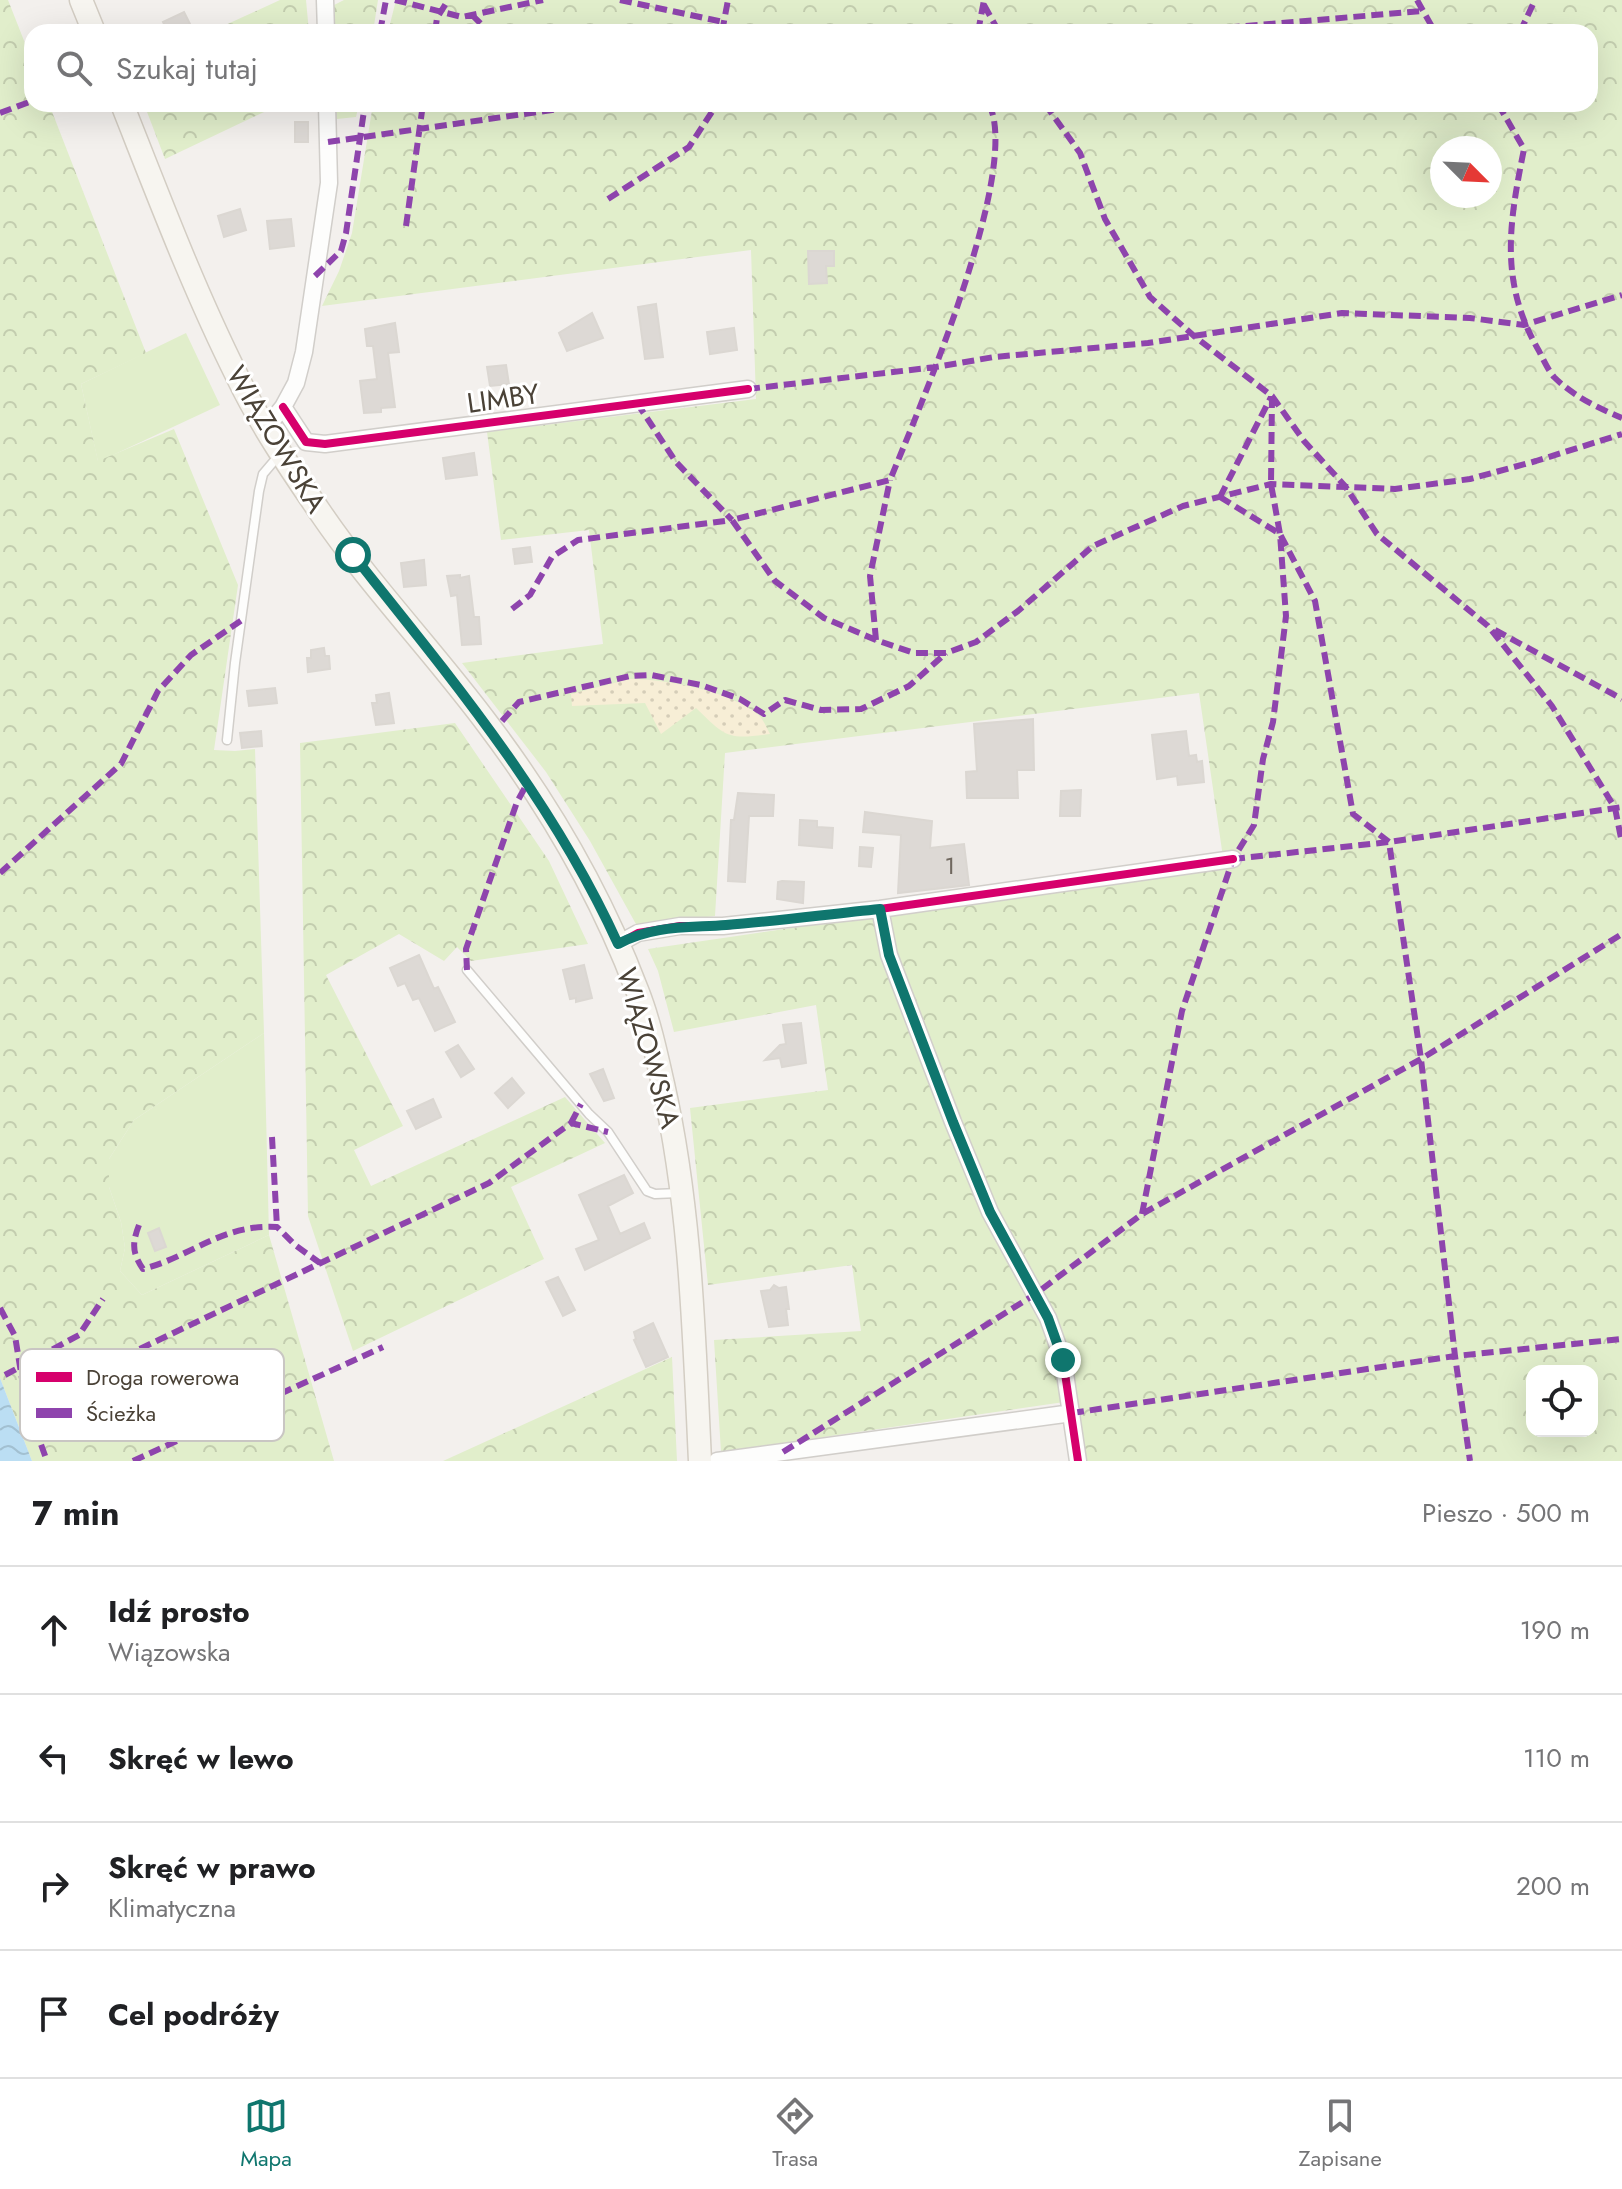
<!DOCTYPE html>
<html lang="pl">
<meta charset="utf-8">
<style>
body{margin:0;font-family:Jost,sans-serif;background:#f6f6f6;color:#202124}
.controls{position:absolute;right:24px;bottom:24px;display:grid;overflow:hidden;border-radius:16px;box-shadow:0 8px 32px #0002}
.controls button{width:72px;height:72px;display:grid;place-items:center;padding:0;border:0;border-bottom:2px solid #e0e0e0;background:#fff;color:#202124;font:40px sans-serif}
.compass{position:absolute;left:1430px;top:136px;width:72px;height:72px;border-radius:50%;background:#fff;box-shadow:0 8px 32px #0002;rotate:114deg}
.stop{position:absolute;width:24px;height:24px;margin:-18px;border:6px solid #0f766e;border-radius:50%;background:#fff}
.stop.end{background:#0f766e;border-color:#fff;box-shadow:0 2px 8px #0008}
.list{margin:0;padding:0;list-style:none}
h2{display:flex;justify-content:space-between;align-items:center;height:104px;margin:0;padding:0 32px;font-size:34px}
h2 small{font-size:26px;font-weight:400;color:#757577}
.list li{display:grid;grid-template-columns:52px 1fr auto;gap:24px;align-items:center;box-sizing:border-box;height:128px;padding:0 32px;border-top:2px solid #e0e0e0}
.list b{display:block;font-size:30px;white-space:nowrap}
.list p{margin:0;font-size:26px;white-space:nowrap;color:#757577}
.list em{font-size:26px;font-style:normal;color:#757577}
.icon{flex:none;width:44px;height:44px;fill:none;stroke:currentColor;stroke-width:2;stroke-linecap:round;stroke-linejoin:round}
.map{position:relative;flex:none;width:1622px;height:1461px;overflow:hidden}
.search{position:absolute;background:#fff;box-shadow:0 8px 32px #0002;left:24px;right:24px;top:24px;height:88px;display:flex;align-items:center;gap:20px;box-sizing:border-box;padding:0 28px;border-radius:24px;color:#757577;font-size:30px}
.sheet{height:616px;background:#fff}
nav{display:flex;justify-content:space-around;align-items:center;box-sizing:border-box;height:112px;border-top:2px solid #e0e0e0;background:#fff;font-size:22px;color:#757577}
nav a{display:grid;justify-items:center;gap:4px}
nav .on{color:#0f766e}
.map>svg:first-child{display:block}
.green{fill:#e1eecb}
.forest{fill:url(#forest-crowns);fill-rule:evenodd}
.sand{fill:url(#sand-dots)}
.water{fill:url(#water-waves)}
.building{fill:#ddd9d5;stroke:#dbd7d2;stroke-width:2}
.lines{fill:none;stroke-linecap:round;stroke-linejoin:round}
.service-casing{stroke:#d1ceca;stroke-width:11}
.minor-casing{stroke:#d1ceca;stroke-width:19}
.secondary-casing{stroke:#d3cdc3;stroke-width:25}
.service{stroke:#fdfdfc;stroke-width:8}
.minor{stroke:#fdfdfc;stroke-width:16}
.secondary{stroke:#f7f5f0;stroke-width:22}
.quiet{stroke:#8e44ad;stroke-width:6;stroke-dasharray:12 6;stroke-linecap:butt}
.cycleway-casing{stroke:#fff;stroke-width:13}
.cycleway{stroke:#d6006c;stroke-width:8}
.route{stroke:#0f766e;stroke-width:10}
.labels{text-anchor:middle;stroke-width:6;stroke-linejoin:round;paint-order:stroke}
.number-label{font-size:24px;fill:#70685f}
.street-label{font-size:28px;fill:#4a4237;stroke:#fff}
.key{fill:#fff;stroke:#c9c6c3;stroke-width:2}
.key-label{font-size:22px;fill:#4a4237}
</style>
<div class="map">
<svg width="1622" height="1461" viewBox="0 0 1622 1461">
<defs>
<pattern id="forest-crowns" width="20" height="18" patternUnits="userSpaceOnUse" patternTransform="scale(2)"><rect width="20" height="18" fill="#e1eecb"/><path d="M2 6a3 3 0 1 1 6 0M12 15a3 3 0 1 1 6 0" fill="none" stroke="#c3cdaf"/></pattern>
<pattern id="sand-dots" width="8" height="8" patternUnits="userSpaceOnUse" patternTransform="scale(2)"><rect width="8" height="8" fill="#f7eed6"/><path d="M2 2h.1M6 6h.1" fill="none" stroke="#d5cdb8" stroke-width="1.8" stroke-linecap="round"/></pattern>
<pattern id="water-waves" width="16" height="10" patternUnits="userSpaceOnUse" patternTransform="scale(2)"><rect width="16" height="10" fill="#bbdef3"/><path d="M0 5q4-4 8 0t8 0" fill="none" stroke="#a2c0d1"/></pattern>
</defs>
<rect width="100%" height="100%" fill="#f3f0ed"/>
<path class="green" d="M186,333L220,405L98,462L81,384Z
M264,1033L269,1235L142,1295L120,1271L125,1248L121,1222L109,1187V1159L134,1120Z"/>
<path class="forest" d="M0,0H8L32,61V104H49L146,353L81,384L98,461L174,429L238,585L214,750L235,751L255,749L264,1033L134,1120L109,1159V1187L121,1222L125,1248L120,1271L142,1295L269,1235L334,1461H32L0,1378Z
M280,0H306L309,32H210Z
M344,0H378L373,32H335L334,5Z
M396,0H1622V1461H1086L1078,1400L721,1452L714,1340L861,1331L852,1265L708,1285L690,1108L828,1090L816,1005L674,1032L658,971L648,949L1224,864L1199,693L725,753L715,916L637,926L590,841L546,772L462,663L603,644L589,530L501,540L487,432L756,399L751,250L322,306L339,271L352,233L373,104H1590V32H388ZM1442,148H1490V196H1442ZM1532,1371H1592V1431H1532Z
M144,104H281L165,159Z
M336,104H359L356,117L337,119Z
M455,723L549,861L588,944L471,961L457,947L444,961L399,934L326,975L403,1126L354,1150L371,1186L565,1097L605,1143L511,1187L544,1259L353,1351L308,1216L300,743Z
M672,1357L677,1461H443Z"/>
<path class="sand" d="M630,679C666,679 728,691 756,713C763,718 766,727 770,734C727,740 726,737 696,708L661,734L645,703L572,706L571,694Z"/>
<path class="water" d="M0,1378L32,1461H0Z"/>
<path class="building" d="M184,12L194,32H168L163,22Z
M295,122H308V142H295Z
M240,209L246,230L224,237L218,216Z
M291,219L294,246L270,249L267,221Z
M808,251H834V266H826L827,283L809,284Z
M656,304L663,357L645,359L638,307Z
M592,313L603,338L567,351L559,333Z
M395,323L399,352L388,353L395,407L381,408V412L364,413L360,381L377,379L373,346H367L365,329Z
M734,328L737,350L710,354L707,332Z
M506,365L509,384L490,386L487,367Z
M474,453L477,475L446,479L443,458Z
M530,547L532,562L515,564L513,549Z
M424,560L426,585L404,587L401,563Z
M460,575V578L469,576L474,617H479L481,644L462,645L457,595L451,596L447,576Z
M324,648L325,656H329L330,669L308,672L307,658H311V650Z
M275,688L277,703L249,706L247,691Z
M389,693L394,723L376,725L372,703H377L376,695Z
M1033,719L1034,770H1017L1018,798H967L966,772L977,771L974,724Z
M261,731L262,746L242,748L240,733Z
M1186,731L1189,756L1196,755L1197,762L1202,761L1204,782L1178,785L1177,776L1157,779L1152,735Z
M1081,790L1080,816H1060L1061,791Z
M738,793L774,795L773,816H749L745,882L728,881L731,820H734Z
M865,812L932,821L930,848L964,844L969,885L898,893L901,835L863,832Z
M800,820L817,821V827L833,828L832,848L799,845Z
M860,847L873,848L871,867L859,866Z
M782,881L804,882L803,903L777,899L778,882Z
M419,955L434,989L438,987L455,1022L435,1031L419,998L413,1000L405,983L398,986L390,968Z
M584,965L592,998L576,1002V998L570,999L563,970Z
M801,1023L806,1063L782,1067L780,1058L765,1060L780,1045L786,1044L783,1025Z
M458,1045L474,1069L461,1077L446,1052Z
M603,1069L614,1098L604,1101L590,1074Z
M512,1078L524,1093L508,1108L495,1093Z
M433,1099L441,1117L416,1129L407,1111Z
M624,1175L633,1193L608,1206L620,1234L644,1223L650,1238L585,1270L576,1249L599,1240L579,1195Z
M159,1228L166,1247L155,1251L148,1233Z
M558,1277L575,1310L563,1316L546,1282Z
M774,1285L779,1288L786,1287L789,1309H786L788,1325L769,1327L761,1291L770,1290Z
M653,1323L668,1357L646,1367L634,1340L636,1339L634,1332Z"/>
<g class="lines">
<g class="service-casing">
<path id="service" d="M227,740L235,663L259,491L263,474L280,454
M467,970L589,1114L608,1132L647,1191L655,1194L679,1193"/>
</g>
<g class="minor-casing">
<path id="minor" d="M325,0L326,32
M283,407L306,442L325,444L748,389
M265,429L283,407L296,383L304,352L329,183L327,104
M880,909L889,955L953,1122L990,1212L1048,1318L1063,1360L1078,1461
M618,944L638,933L680,926H723L880,909L1233,859
M717,1461L1072,1413"/>
</g>
<g class="secondary-casing">
<path id="secondary" d="M81,0L94,32
M122,104C158,195 193,288 237,376C260,424 290,468 320,512C371,587 435,653 489,726C550,807 601,895 637,990C649,1020 656,1053 663,1084C691,1208 694,1335 700,1461"/>
</g>
<use href="#service" class="service"/>
<use href="#minor" class="minor"/>
<use href="#secondary" class="secondary"/>
<path class="quiet" d="M395,0L462,17L543,0
M620,0L723,22
M1417,0L1435,32
M984,5L999,32
M472,15L489,32
M380,32L386,0
M435,32L437,18L448,0
M722,32L728,0
M978,32L984,0
M1174,32L1423,11
M1520,32L1535,0
M989,104C1022,170 919,409 890,480L732,520L775,581L824,618L876,640L914,653H946L976,642L1018,611L1093,546L1183,506L1271,484L1395,489L1470,479L1536,461L1622,434
M1045,104L1080,153L1105,219L1150,297L1194,336L1272,396L1304,441L1345,486L1377,534L1488,626L1552,706L1615,808L1622,843
M1498,104L1524,149C1509,224 1499,282 1539,351C1543,359 1548,370 1554,377C1573,396 1598,408 1622,418
M0,113L32,101
M328,142L594,104
M608,199L689,147L717,104
M406,226L423,104
M315,276L341,251L346,233L365,104
M748,389L936,367L994,357L1148,343L1342,313L1470,318L1524,325L1622,295
M637,403L676,462L732,520
M1220,497L1280,534L1315,601L1353,814L1389,842L1421,1059L1455,1356L1470,1461
M1220,497L1271,397
M512,609L530,595L552,557L578,540L732,520
M1495,630L1622,699
M876,640L870,576L890,480
M502,721L519,702L630,676L651,675L701,685L740,699L764,714L785,700L821,710L861,709L909,686L946,653
M1233,859L1389,842L1622,807
M0,873L121,764L158,691L191,655L242,620
M467,970L466,949L517,802L528,782
M571,1123L581,1104
M272,1137L277,1227
M1142,1214L1182,1011L1233,859L1254,825L1263,759L1273,722L1286,616L1280,534L1271,484L1272,396
M139,1225C132,1243 132,1253 143,1269C193,1256 221,1224 277,1227L295,1245L320,1263
M0,1308L15,1336L26,1403L47,1461
M5,1375L79,1335L103,1299
M26,1403L489,1183L571,1123L608,1132
M1072,1413L1455,1356L1622,1339
M783,1452L1034,1295L1142,1214L1421,1059L1622,934
M133,1461L383,1347"/>
<g class="cycleway-casing">
<path id="cycleway" d="M283,407L306,442L325,444L748,389
M880,909L889,955L953,1122L990,1212L1048,1318L1063,1360L1078,1461
M618,944L638,933L680,926H723L880,909L1233,859"/>
</g>
<use href="#cycleway" class="cycleway"/>
</g>
<g class="lines">
<path class="route" d="M353,555C452,679 552,799 618,944C653,925 688,928 726,925C778,921 829,914 880,909L889,955L953,1122L990,1212L1048,1318L1063,1360"/>
</g>
<g class="labels">
<g class="number-label">
<text x="950" y="874">1</text>
</g>
<g class="street-label">
<text transform="translate(503 398) rotate(-8)" y="10">LIMBY</text>
<text transform="translate(277 439) rotate(59)" y="10">WIĄZOWSKA</text>
<text transform="translate(649 1048) rotate(74)" y="10">WIĄZOWSKA</text>
</g>
</g>
<rect x="20" y="1349" width="264" height="92" rx="12" class="key"/>
<rect x="36" y="1372" width="36" height="10" fill="#d6006c"/>
<rect x="36" y="1408" width="36" height="10" fill="#8e44ad"/>
<g class="key-label">
<text x="86" y="1385">Droga rowerowa</text>
<text x="86" y="1421">Ścieżka</text>
</g>
</svg>
<div class="controls">
<button><svg class="icon" aria-label="locate" viewBox="0 0 24 24"><circle cx="12" cy="12" r="6"/><path d="M12 2v4M12 18v4M2 12h4M18 12h4"/></svg></button>
</div>
<svg class="compass" viewBox="-18 -18 36 36"><path d="M0-13l5 13h-10z" fill="#e53935"/><path d="M0 13l5-13h-10z" fill="#757577"/></svg>
<div class="stop" style="left:353px;top:555px"></div>
<div class="stop end" style="left:1063px;top:1360px"></div>
<div class="search"><svg class="icon" aria-label="search" viewBox="0 0 24 24"><circle cx="10" cy="10" r="6"/><path d="M15 15l6 6"/></svg>Szukaj tutaj</div>
</div>
<section class="sheet">
<h2>7 min<small>Pieszo · 500 m</small></h2>
<ul class="list">
<li><svg class="icon" aria-label="ahead" viewBox="0 0 24 24"><path d="M12 20V5M6 11l6-6 6 6"/></svg><div><b>Idź prosto</b><p>Wiązowska</p></div><em>190 m</em></li>
<li><svg class="icon" aria-label="left" viewBox="0 0 24 24"><path d="M17 20v-9H6M10 6l-5 5 5 5"/></svg><div><b>Skręć w lewo</b></div><em>110 m</em></li>
<li><svg class="icon" aria-label="right" viewBox="0 0 24 24"><path d="M7 20v-9h11M14 6l5 5-5 5"/></svg><div><b>Skręć w prawo</b><p>Klimatyczna</p></div><em>200 m</em></li>
<li><svg class="icon" aria-label="arrive" viewBox="0 0 24 24"><path d="M6 21V4h12l-3 4 3 4H6"/></svg><div><b>Cel podróży</b></div></li>
</ul>
</section>
<nav>
<a class="on"><svg class="icon" aria-label="map" viewBox="0 0 24 24"><path d="M3 6l6-2 6 2 6-2v14l-6 2-6-2-6 2zM9 4v14M15 6v14"/></svg>Mapa</a>
<a><svg class="icon" aria-label="directions" viewBox="0 0 24 24"><path d="M12 3l9 9-9 9-9-9zM9 14v-3h6M13 9l2 2-2 2"/></svg>Trasa</a>
<a><svg class="icon" aria-label="saved" viewBox="0 0 24 24"><path d="M7 4h10v16l-5-4-5 4z"/></svg>Zapisane</a>
</nav>
